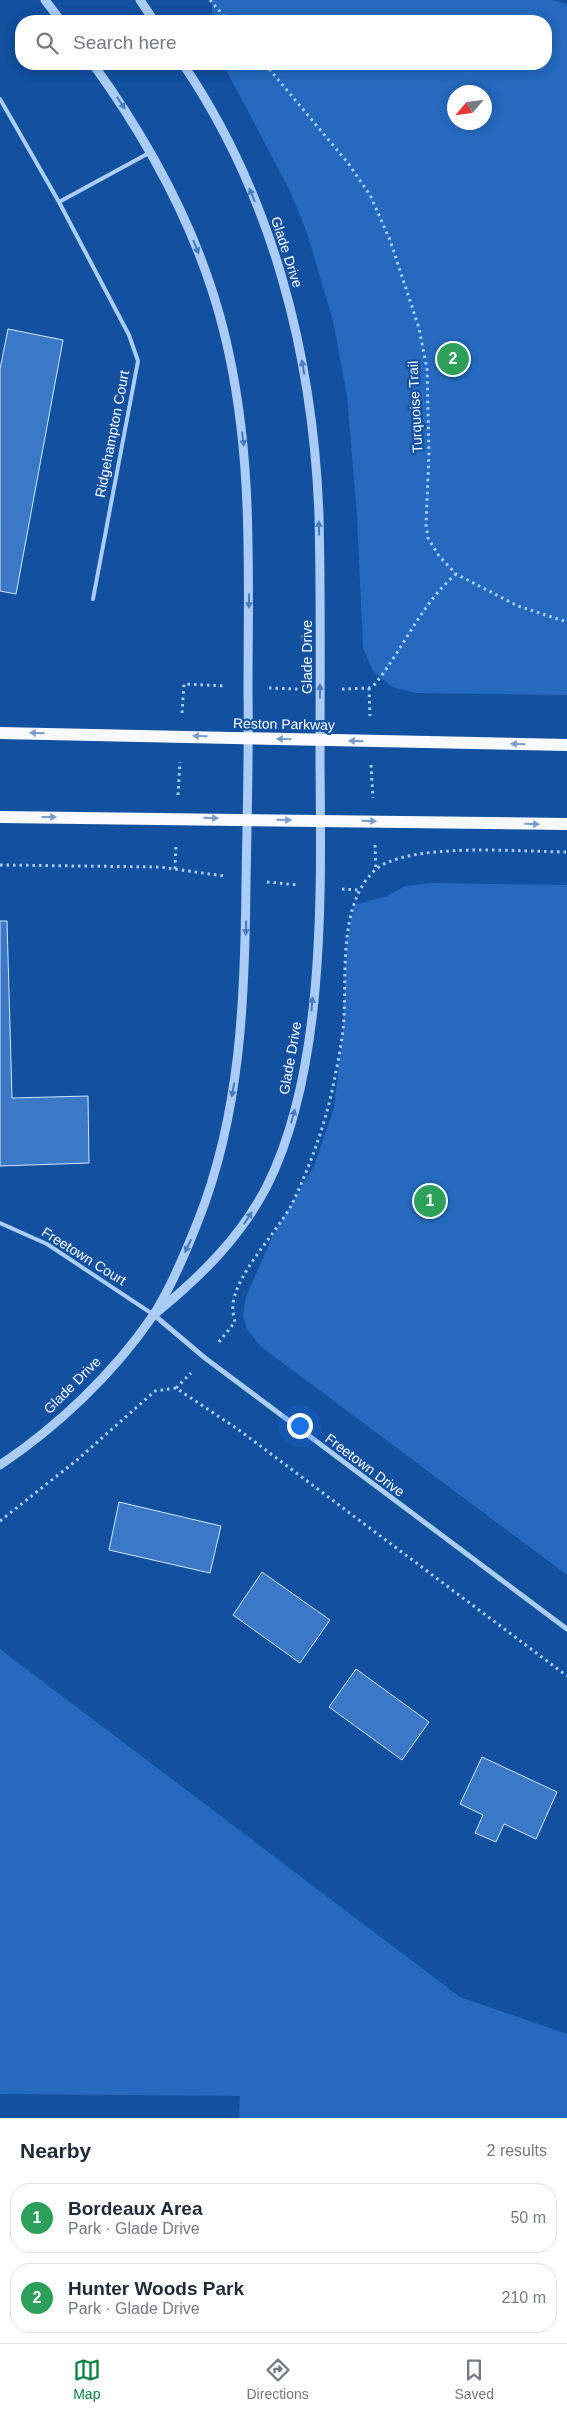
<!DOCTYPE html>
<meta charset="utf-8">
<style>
body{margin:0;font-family:Arial,sans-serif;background:#f6f6f7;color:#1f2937}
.compass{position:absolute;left:447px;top:85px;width:45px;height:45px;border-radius:50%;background:#fff;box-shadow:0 2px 12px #0003;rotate:242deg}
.you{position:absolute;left:299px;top:1425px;width:18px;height:18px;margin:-12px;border:4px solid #fff;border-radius:50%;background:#1a73e8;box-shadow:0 0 0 8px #1a73e833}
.badge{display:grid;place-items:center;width:32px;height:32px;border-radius:50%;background:#0b8043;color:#fff;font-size:16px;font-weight:700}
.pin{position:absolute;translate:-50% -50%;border:2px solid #fff;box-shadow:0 1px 5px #0006}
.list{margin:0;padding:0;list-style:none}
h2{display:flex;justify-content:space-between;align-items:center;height:65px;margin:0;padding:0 20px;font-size:21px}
h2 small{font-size:16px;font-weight:400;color:#747a83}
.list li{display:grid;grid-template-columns:32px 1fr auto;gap:15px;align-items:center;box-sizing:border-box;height:70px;margin:0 10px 10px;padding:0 10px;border:1px solid #e0e1e3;border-radius:20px}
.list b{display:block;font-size:19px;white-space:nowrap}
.list p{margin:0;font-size:16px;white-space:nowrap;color:#747a83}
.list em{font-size:16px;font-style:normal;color:#747a83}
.icon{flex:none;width:28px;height:28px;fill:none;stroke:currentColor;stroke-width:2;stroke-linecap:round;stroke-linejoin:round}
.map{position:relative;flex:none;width:567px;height:2118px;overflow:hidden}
.search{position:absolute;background:#fff;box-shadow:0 2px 12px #0003;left:15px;right:15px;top:15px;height:55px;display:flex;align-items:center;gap:12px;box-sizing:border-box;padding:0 18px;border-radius:20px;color:#747a83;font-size:19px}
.sheet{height:225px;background:#fff}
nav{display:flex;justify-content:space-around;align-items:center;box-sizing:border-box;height:70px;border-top:1px solid #e0e1e3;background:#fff;font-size:14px;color:#747a83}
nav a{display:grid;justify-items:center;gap:2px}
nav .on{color:#0b8043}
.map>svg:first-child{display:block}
.green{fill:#256abe;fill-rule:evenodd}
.building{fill:#3b79c7;stroke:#d3e6fe}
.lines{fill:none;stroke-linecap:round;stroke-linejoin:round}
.path{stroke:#aaccf5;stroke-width:3;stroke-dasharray:2.5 4;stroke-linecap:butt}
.service{stroke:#aaccf5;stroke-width:4}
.minor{stroke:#aaccf5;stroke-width:5}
.tertiary{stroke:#aaccf5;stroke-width:9}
.primary{stroke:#f8faff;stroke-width:12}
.oneway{fill:#477bbe}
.oneway2{fill:#799ccb}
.labels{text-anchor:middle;stroke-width:4.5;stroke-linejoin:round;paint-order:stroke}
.street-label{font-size:14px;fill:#fff;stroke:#1250a0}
</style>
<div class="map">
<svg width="567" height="2118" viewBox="0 0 567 2118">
<rect width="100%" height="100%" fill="#1250a0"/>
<path class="green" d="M212,0H552L567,4V695L416,693L392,687L373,671L363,648L357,516L347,396L333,321L307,233L290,191L223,64H546V21H212ZM454,92H484V122H454Z
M430,883L567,885V1575L260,1346L247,1329L243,1315L246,1297L272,1237L314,1166L334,1108L343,1030L347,942L354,905L387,896L405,886Z
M0,1649L460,1997L567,2034V2118H239L240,2096L0,2094Z"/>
<path class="building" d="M8,329L63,340L16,594L0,591V369Z
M0,921H7L12,1098L88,1096L89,1163L0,1166Z
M119,1502L221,1526L210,1573L109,1550Z
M262,1572L330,1620L300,1663L233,1615Z
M356,1669L429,1722L402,1760L329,1707Z
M482,1757L557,1792L536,1839L504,1824L496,1842L475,1833L483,1815L460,1804Z"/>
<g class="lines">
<path class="path" d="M210,0L228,21
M265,64L348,163L370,195L390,240L419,328L427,369L429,453L426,525L428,538L439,556L456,574L518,606L567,622
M269,688L298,689
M369,688L370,716
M342,689L369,688L375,684C404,648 421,604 456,574
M182,713L184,684L226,686
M371,765L373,798
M178,795L180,762
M375,845L376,869
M0,865L160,867L224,876
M175,869L176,844
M267,882L298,885
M342,889L359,890
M219,1342L235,1322C234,1317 232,1310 233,1304C237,1272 276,1234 292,1204C312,1162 328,1117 336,1071C339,1058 341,1044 343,1030C348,981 336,908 374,871C406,841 523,852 567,852
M176,1388L191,1373
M0,1521L77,1460L155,1391L176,1388L239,1430L567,1676"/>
<path class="service" d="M0,99L59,202L129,335L138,361L93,599
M59,202L149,153
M0,1223L47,1244L154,1315"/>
<path class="minor" d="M154,1315L205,1358L567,1629"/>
<path class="tertiary" d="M45,0L61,21
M140,0L154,21
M156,1313C201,1276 240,1238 267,1186C326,1068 321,892 320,762C320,680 321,598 319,515C313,356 273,197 183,64
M0,1465C57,1427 113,1374 152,1317C169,1292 187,1249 198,1221C241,1113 245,997 246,883C247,820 249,756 248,693C248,571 254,456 225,336C201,236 153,147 93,64"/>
<path class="primary" d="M0,733L567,745
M0,817L567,824"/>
</g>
<defs><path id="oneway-solid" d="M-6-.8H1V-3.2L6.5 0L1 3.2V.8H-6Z" transform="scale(1.25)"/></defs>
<g class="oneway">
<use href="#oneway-solid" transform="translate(121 103) rotate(56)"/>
<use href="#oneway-solid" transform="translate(252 195) rotate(-113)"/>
<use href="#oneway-solid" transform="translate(196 247) rotate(68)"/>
<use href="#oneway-solid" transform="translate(303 367) rotate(-100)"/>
<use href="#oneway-solid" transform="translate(243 439) rotate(83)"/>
<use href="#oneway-solid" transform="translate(319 528) rotate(-91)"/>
<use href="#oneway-solid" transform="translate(249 601) rotate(91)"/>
<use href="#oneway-solid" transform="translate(320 691) rotate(-90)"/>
<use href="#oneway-solid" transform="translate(246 928) rotate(91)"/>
<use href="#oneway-solid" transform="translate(312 1004) rotate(-85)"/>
<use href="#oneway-solid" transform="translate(233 1090) rotate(100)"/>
<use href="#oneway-solid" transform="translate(293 1116) rotate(-74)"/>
<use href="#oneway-solid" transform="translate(248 1218) rotate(-56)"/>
<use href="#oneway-solid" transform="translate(188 1246) rotate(115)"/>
</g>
<g class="oneway2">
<use href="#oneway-solid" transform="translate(37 733) rotate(-179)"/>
<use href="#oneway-solid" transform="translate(200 736) rotate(-178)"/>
<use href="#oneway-solid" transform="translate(284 739) rotate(-179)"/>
<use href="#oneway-solid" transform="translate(356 741) rotate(-178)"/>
<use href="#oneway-solid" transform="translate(518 744) rotate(-179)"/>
<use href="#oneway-solid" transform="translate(49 817)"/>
<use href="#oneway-solid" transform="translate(211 818) rotate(1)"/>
<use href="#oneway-solid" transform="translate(284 820) rotate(1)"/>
<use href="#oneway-solid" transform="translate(369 821) rotate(1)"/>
<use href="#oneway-solid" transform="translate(532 824) rotate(1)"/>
</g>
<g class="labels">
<g class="street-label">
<text transform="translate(287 252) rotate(72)" y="5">Glade Drive</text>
<text transform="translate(415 407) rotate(-93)" y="5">Turquoise Trail</text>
<text transform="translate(112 434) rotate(-79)" y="5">Ridgehampton Court</text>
<text transform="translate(307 657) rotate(-90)" y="5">Glade Drive</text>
<text transform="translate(284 724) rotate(1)" y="5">Reston Parkway</text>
<text transform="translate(290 1058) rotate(-80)" y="5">Glade Drive</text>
<text transform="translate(84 1256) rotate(32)" y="5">Freetown Court</text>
<text transform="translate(72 1385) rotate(-45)" y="5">Glade Drive</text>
<text transform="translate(365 1465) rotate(37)" y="5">Freetown Drive</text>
</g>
</g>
</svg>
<svg class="compass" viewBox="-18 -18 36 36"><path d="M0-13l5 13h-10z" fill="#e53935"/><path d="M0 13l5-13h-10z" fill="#747a83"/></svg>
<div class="you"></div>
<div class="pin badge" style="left:430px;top:1201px;background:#2e9e5b">1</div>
<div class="pin badge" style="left:453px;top:359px;background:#2e9e5b">2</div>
<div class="search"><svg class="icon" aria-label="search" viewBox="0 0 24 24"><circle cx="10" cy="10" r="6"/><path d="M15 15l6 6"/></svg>Search here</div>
</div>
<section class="sheet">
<h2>Nearby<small>2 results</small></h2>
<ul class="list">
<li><span class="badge" style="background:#2e9e5b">1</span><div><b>Bordeaux Area</b><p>Park · Glade Drive</p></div><em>50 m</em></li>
<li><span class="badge" style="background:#2e9e5b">2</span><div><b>Hunter Woods Park</b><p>Park · Glade Drive</p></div><em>210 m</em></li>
</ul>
</section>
<nav>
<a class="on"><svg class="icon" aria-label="map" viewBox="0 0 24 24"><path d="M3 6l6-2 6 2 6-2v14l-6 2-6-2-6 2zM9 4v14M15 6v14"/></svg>Map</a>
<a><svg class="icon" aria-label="directions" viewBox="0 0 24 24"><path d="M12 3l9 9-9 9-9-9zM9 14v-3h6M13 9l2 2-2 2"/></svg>Directions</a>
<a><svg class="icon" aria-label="saved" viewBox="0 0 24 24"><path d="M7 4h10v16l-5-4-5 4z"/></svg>Saved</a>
</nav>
